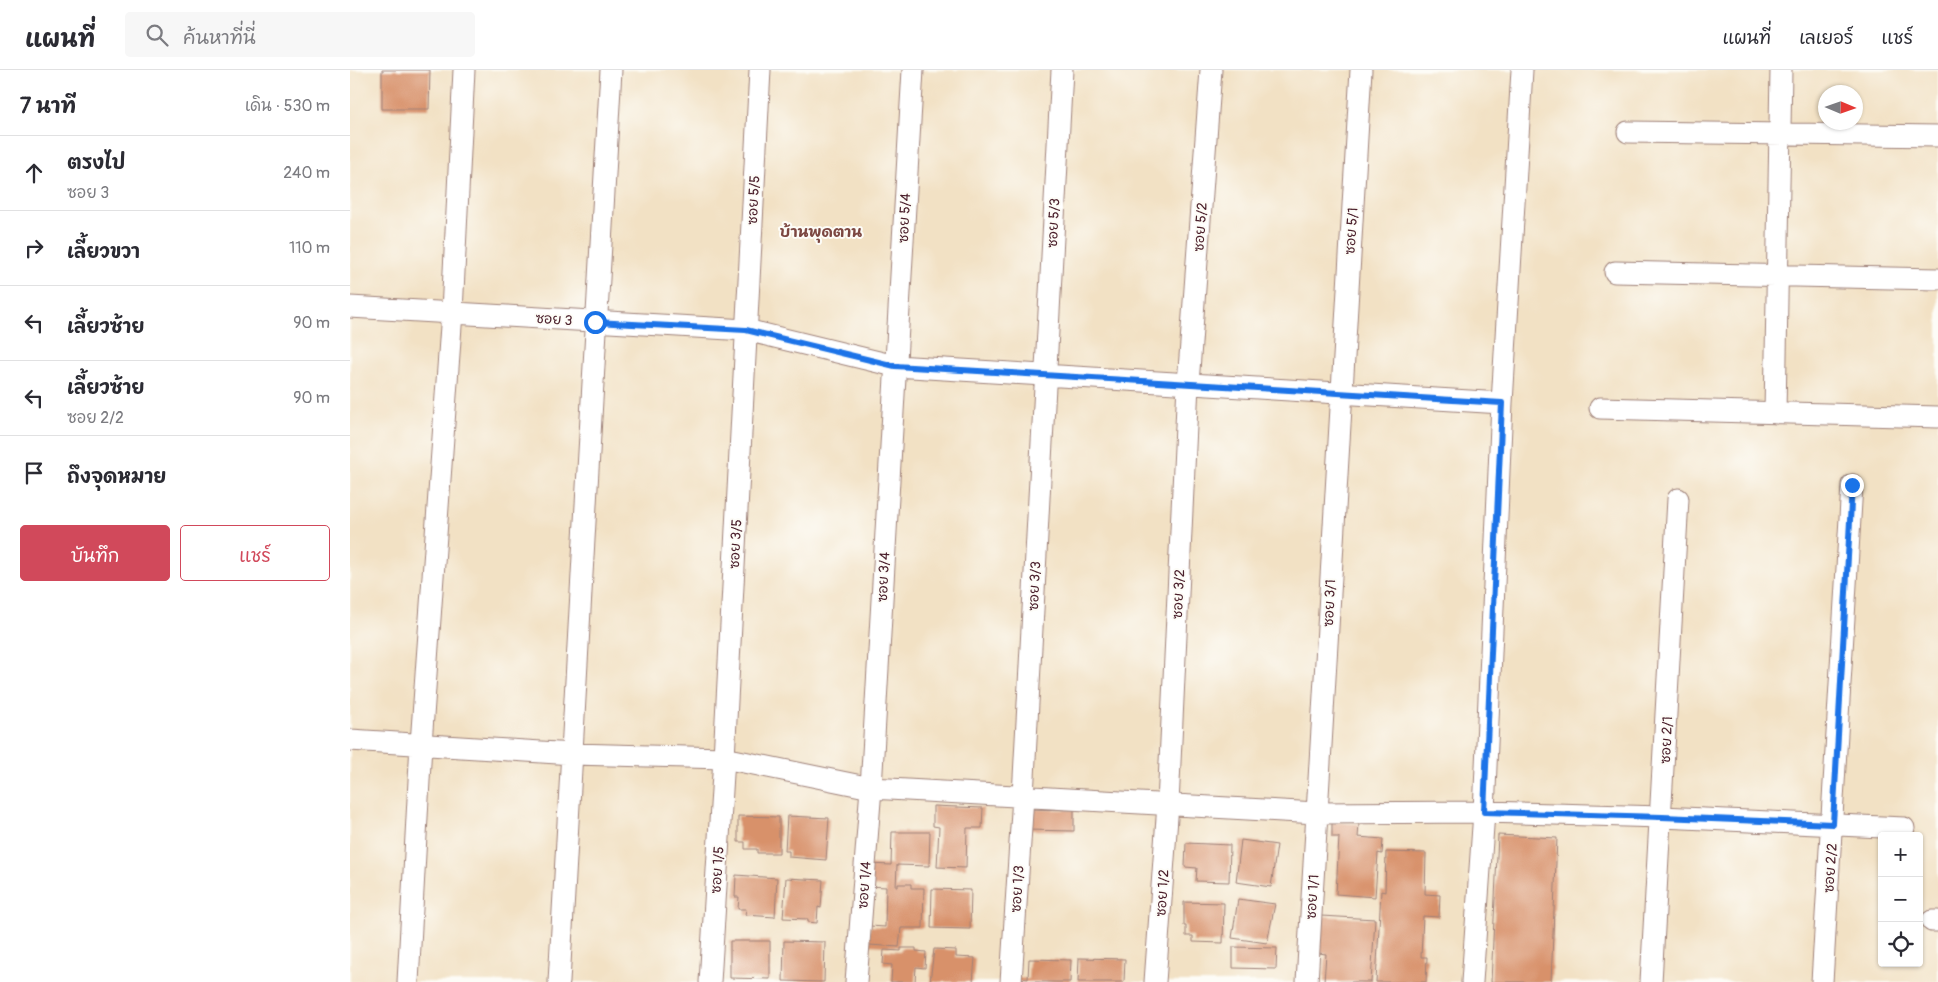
<!DOCTYPE html>
<html lang="th">
<meta charset="utf-8">
<style>
body{margin:0;font-family:Pangolin,"Playpen Sans Thai",sans-serif;background:#f7f7f7;color:#2b2b33}
.controls{position:absolute;right:15px;bottom:15px;display:grid;overflow:hidden;border-radius:5px;box-shadow:0 1px 4px #0004}
.controls button{width:45px;height:45px;display:grid;place-items:center;padding:0;border:0;border-bottom:1px solid #e1e1e2;background:#fff;color:#2b2b33;font:25px sans-serif}
.compass{position:absolute;left:1468px;top:15px;width:45px;height:45px;border-radius:50%;background:#fff;box-shadow:0 1px 4px #0004;rotate:92deg}
.stop{position:absolute;width:15px;height:15px;margin:-11px;border:4px solid #1a73e8;border-radius:50%;background:#fff}
.stop.end{background:#1a73e8;border-color:#fff;box-shadow:0 1px 5px #0008}
.list{margin:0;padding:0;list-style:none}
h2{display:flex;justify-content:space-between;align-items:center;height:65px;margin:0;padding:0 20px;font-size:21px}
h2 small{font-size:16px;font-weight:400;color:#7c7c81}
.list li{display:grid;grid-template-columns:32px 1fr auto;gap:15px;align-items:center;box-sizing:border-box;height:75px;padding:0 20px;border-top:1px solid #e1e1e2}
.list b{display:block;font-size:19px;white-space:nowrap}
.list p{margin:0;font-size:16px;white-space:nowrap;color:#7c7c81}
.list em{font-size:16px;font-style:normal;color:#7c7c81}
.actions{display:flex;gap:10px;padding:15px 20px}
.actions a{flex:1;padding:11px 0;border:1px solid #d1495b;border-radius:5px;text-align:center;font-size:18px;color:#d1495b}
.actions .main{background:#d1495b;color:#fff}
.icon{flex:none;width:28px;height:28px;fill:none;stroke:currentColor;stroke-width:2;stroke-linecap:round;stroke-linejoin:round}
.map{position:relative;flex:none;width:1588px;height:912px;overflow:hidden}
header{display:flex;align-items:center;gap:30px;box-sizing:border-box;height:70px;padding:0 25px;background:#fff;border-bottom:1px solid #e1e1e2}
header strong{font-size:24px}
nav{display:flex;gap:28px;margin-inline-start:auto;font-size:18px}
.search{width:350px;height:45px;background:#f7f7f7;display:flex;align-items:center;gap:12px;box-sizing:border-box;padding:0 18px;border-radius:5px;color:#7c7c81;font-size:19px}
main{display:flex}
aside{flex:1;background:#fff}
.map>svg:first-child{display:block}
.building{fill:#d8916a}
.lines{fill:none;stroke-linecap:round;stroke-linejoin:round}
.minor-casing{stroke:#9e8078;stroke-width:23}
.minor{stroke:#fff;stroke-width:21}
.route{stroke:#1a73e8;stroke-width:6}
.labels{text-anchor:middle;stroke-width:4;stroke-linejoin:round;paint-order:stroke}
.street-label{font-size:14px;fill:#4a1f2b;stroke:#fdfcf7}
.neighbourhood-label{font-size:15px;font-weight:bold;fill:#7c4741;stroke:#fdfcf7}
</style>
<header>
<strong>แผนที่</strong>
<div class="search"><svg class="icon" aria-label="search" viewBox="0 0 24 24"><circle cx="10" cy="10" r="6"/><path d="M15 15l6 6"/></svg>ค้นหาที่นี่</div>
<nav><a>แผนที่</a><a>เลเยอร์</a><a>แชร์</a></nav>
</header>
<main>
<aside>
<h2>7 นาที<small>เดิน · 530 m</small></h2>
<ul class="list">
<li><svg class="icon" aria-label="ahead" viewBox="0 0 24 24"><path d="M12 20V5M6 11l6-6 6 6"/></svg><div><b>ตรงไป</b><p>ซอย 3</p></div><em>240 m</em></li>
<li><svg class="icon" aria-label="right" viewBox="0 0 24 24"><path d="M7 20v-9h11M14 6l5 5-5 5"/></svg><div><b>เลี้ยวขวา</b></div><em>110 m</em></li>
<li><svg class="icon" aria-label="left" viewBox="0 0 24 24"><path d="M17 20v-9H6M10 6l-5 5 5 5"/></svg><div><b>เลี้ยวซ้าย</b></div><em>90 m</em></li>
<li><svg class="icon" aria-label="left" viewBox="0 0 24 24"><path d="M17 20v-9H6M10 6l-5 5 5 5"/></svg><div><b>เลี้ยวซ้าย</b><p>ซอย 2/2</p></div><em>90 m</em></li>
<li><svg class="icon" aria-label="arrive" viewBox="0 0 24 24"><path d="M6 21V4h12l-3 4 3 4H6"/></svg><div><b>ถึงจุดหมาย</b></div></li>
</ul>
<div class="actions"><a class="main">บันทึก</a><a>แชร์</a></div>
</aside>
<div class="map">
<svg width="1588" height="912" viewBox="0 0 1588 912">
<rect width="100%" height="100%" fill="#fdfcf7"/>
<filter id="ink" filterUnits="userSpaceOnUse"><feTurbulence type="fractalNoise" baseFrequency=".02" numOctaves="2"/><feDisplacementMap in="SourceGraphic" scale="10" xChannelSelector="R" yChannelSelector="G"/><feConvolveMatrix kernelMatrix="1 2 1 2 8 2 1 2 1" color-interpolation-filters="sRGB"/></filter>
<filter id="wash" filterUnits="userSpaceOnUse"><feTurbulence type="fractalNoise" baseFrequency=".0096" numOctaves="4" result="noise"/><feDisplacementMap in="SourceGraphic" scale="20" xChannelSelector="R" yChannelSelector="G"/><feGaussianBlur stdDeviation="1.12" result="paint"/><feColorMatrix in="noise" values="0 0 0 0 0 0 0 0 0 0 0 0 0 0 0 0 0 1.4 0 .05"/><feComposite in="paint" operator="in"/></filter>
<g filter="url(#wash)">
<rect width="100%" height="100%" fill="#f2e1c4"/>
<g id="blocks">
<path class="building" d="M32,0H80L79,39H32Z
M583,736L633,738L632,758H617L616,798L587,797L589,757L583,756Z
M676,739L724,740V761L676,760Z
M388,746L429,747V783H407V779H395V772H388Z
M437,746L479,748L476,790L439,787V781H435Z
M982,752L1009,754L1008,767L1033,769L1032,784L1028,783L1025,827L986,824L989,767H982Z
M542,762H580L579,796L547,795L546,817H548V814H561V818H574L573,858H551L549,877L519,875L520,856L535,857L536,817L519,816V794L541,795Z
M1148,765L1207,768L1201,912H1141Z
M891,770L927,775L921,817L886,812Z
M836,773L880,775L879,812L846,811L847,798L835,797Z
M1036,782L1076,783L1075,824L1090,825L1089,847L1073,846L1071,887H1077L1076,912H1026L1031,821L1035,822Z
M386,805L427,808L425,847L395,845L396,839H388L389,827H385Z
M436,808L473,810L471,838L468,837L467,853L458,852V849L433,848Z
M582,819L621,820L620,859L581,858Z
M888,829L925,834L917,873L882,868Z
M834,832L874,833L873,873L843,872V866H836V856H834Z
M971,846L1025,849L1021,912H974L976,884L969,883Z
M380,871H420V909L380,908Z
M434,871L475,872L474,912L433,911Z
M883,877L927,878L926,899L883,898Z
M551,878H566V881L576,882L575,898L566,897L565,912H541L542,895L533,894L534,880L551,881Z
M584,879L606,880V887L625,888L623,912H580Z
M729,888L775,889L774,912H728Z
M679,889L721,890L720,912H668V908L678,909Z"/>
</g>
</g>
<g filter="url(#ink)">
<use href="#blocks" fill-opacity="0" stroke="#9e8078" stroke-width="1"/>
<g class="lines">
<g class="minor-casing">
<path id="minor" d="M1278,62L1588,66
M1265,202L1588,209
M0,237L396,260L545,296L1152,333
M1250,338L1588,347
M1425,343L1431,0
M0,670L223,684L374,688L521,718L967,743L1134,742L1312,747L1554,758
M1582,851H1588
M58,912L71,674L102,242L114,0
M209,912C228,608 241,304 261,0
M360,912L374,688L410,0
M506,912L521,718L563,0
M661,912L673,726L712,0
M805,912L818,734L838,314L861,0
M957,912L1011,0
M1122,912L1134,742L1152,333L1172,0
M1301,912L1328,429
M1472,912L1502,415"/>
</g>
<use href="#minor" class="minor"/>
</g>
</g>
<g class="lines" filter="url(#ink)">
<path class="route" d="M245,252L396,260L545,296L1152,333L1134,742L1312,747L1483,754L1502,415"/>
</g>
<g class="labels">
<g class="street-label">
<text transform="translate(403 130) rotate(-87)" y="5">ซอย 5/5</text>
<text transform="translate(554 148) rotate(-87)" y="5">ซอย 5/4</text>
<text transform="translate(703 153) rotate(-87)" y="5">ซอย 5/3</text>
<text transform="translate(850 157) rotate(-86)" y="5">ซอย 5/2</text>
<text transform="translate(1001 161) rotate(-86)" y="5">ซอย 5/1</text>
<text transform="translate(204 249) rotate(4)" y="5">ซอย 3</text>
<text transform="translate(385 474) rotate(-87)" y="5">ซอย 3/5</text>
<text transform="translate(533 507) rotate(-87)" y="5">ซอย 3/4</text>
<text transform="translate(684 516) rotate(-87)" y="5">ซอย 3/3</text>
<text transform="translate(828 524) rotate(-87)" y="5">ซอย 3/2</text>
<text transform="translate(979 533) rotate(-87)" y="5">ซอย 3/1</text>
<text transform="translate(1316 670) rotate(-87)" y="5">ซอย 2/1</text>
<text transform="translate(1480 798) rotate(-86)" y="5">ซอย 2/2</text>
<text transform="translate(367 800) rotate(-86)" y="5">ซอย 1/5</text>
<text transform="translate(514 815) rotate(-86)" y="5">ซอย 1/4</text>
<text transform="translate(667 819) rotate(-86)" y="5">ซอย 1/3</text>
<text transform="translate(812 823) rotate(-86)" y="5">ซอย 1/2</text>
<text transform="translate(962 827) rotate(-86)" y="5">ซอย 1/1</text>
</g>
<g class="neighbourhood-label">
<text x="471" y="167">บ้านพุดตาน</text>
</g>
</g>
</svg>
<div class="controls">
<button>+</button>
<button>−</button>
<button><svg class="icon" aria-label="locate" viewBox="0 0 24 24"><circle cx="12" cy="12" r="6"/><path d="M12 2v4M12 18v4M2 12h4M18 12h4"/></svg></button>
</div>
<svg class="compass" viewBox="-18 -18 36 36"><path d="M0-13l5 13h-10z" fill="#e53935"/><path d="M0 13l5-13h-10z" fill="#7c7c81"/></svg>
<div class="stop" style="left:245px;top:252px"></div>
<div class="stop end" style="left:1502px;top:415px"></div>
</div>
</main>
